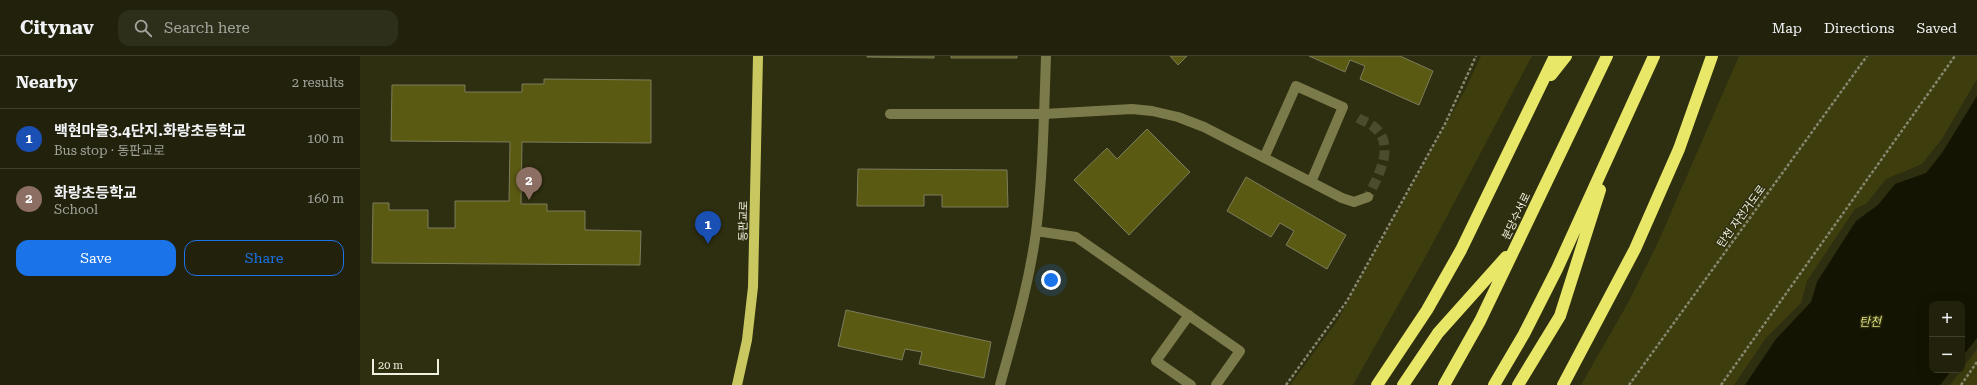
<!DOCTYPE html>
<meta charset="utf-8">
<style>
body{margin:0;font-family:"Roboto Serif","Noto Sans KR",serif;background:#2e2f1a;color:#f1f3f6}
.controls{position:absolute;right:12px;bottom:12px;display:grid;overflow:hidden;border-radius:8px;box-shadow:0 4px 16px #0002}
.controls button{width:36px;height:36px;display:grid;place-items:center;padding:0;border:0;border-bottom:1px solid #3f3f2d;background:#22220c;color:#f1f3f6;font:20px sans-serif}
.scale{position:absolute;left:12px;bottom:10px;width:67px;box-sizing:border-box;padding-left:4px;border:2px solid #f0f1df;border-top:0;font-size:11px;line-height:14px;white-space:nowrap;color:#f0f1df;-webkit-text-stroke:3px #2e2e10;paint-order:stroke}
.you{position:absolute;left:691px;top:224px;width:14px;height:14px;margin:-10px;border:3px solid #fff;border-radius:50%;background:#1a73e8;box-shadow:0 0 0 6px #1a73e833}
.badge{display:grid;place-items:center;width:26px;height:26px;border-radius:50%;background:#1a73e8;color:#fff;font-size:13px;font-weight:700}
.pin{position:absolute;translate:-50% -33px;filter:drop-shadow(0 1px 2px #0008)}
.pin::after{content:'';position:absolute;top:21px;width:14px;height:12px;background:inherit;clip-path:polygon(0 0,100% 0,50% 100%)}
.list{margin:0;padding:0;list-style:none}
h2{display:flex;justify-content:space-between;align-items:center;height:52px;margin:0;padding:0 16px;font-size:17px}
h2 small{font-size:13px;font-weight:400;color:#a2a49d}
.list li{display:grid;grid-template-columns:26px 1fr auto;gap:12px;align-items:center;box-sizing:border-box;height:60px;padding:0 16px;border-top:1px solid #3f3f2d}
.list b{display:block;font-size:15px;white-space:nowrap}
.list p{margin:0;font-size:13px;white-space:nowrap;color:#a2a49d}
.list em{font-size:13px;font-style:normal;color:#a2a49d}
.actions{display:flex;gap:8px;padding:12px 16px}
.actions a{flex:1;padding:9px 0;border:1px solid #1a73e8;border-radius:12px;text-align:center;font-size:14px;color:#1a73e8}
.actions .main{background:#1a73e8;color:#fff}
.icon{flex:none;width:22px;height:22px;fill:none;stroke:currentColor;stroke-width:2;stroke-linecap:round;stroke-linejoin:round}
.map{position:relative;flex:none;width:1617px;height:329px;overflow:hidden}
header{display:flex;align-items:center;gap:24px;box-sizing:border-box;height:56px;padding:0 20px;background:#22220c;border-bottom:1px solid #3f3f2d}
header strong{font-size:19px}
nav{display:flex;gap:22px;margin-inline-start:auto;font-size:14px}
.search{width:280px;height:36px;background:#2e2f1a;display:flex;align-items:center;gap:10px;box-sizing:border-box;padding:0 14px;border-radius:12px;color:#a2a49d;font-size:15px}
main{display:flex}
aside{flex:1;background:#22220c}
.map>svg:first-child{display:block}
.green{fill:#3e3d0e}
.water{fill:#141402}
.building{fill:#5b5a12;stroke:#7c7d5d}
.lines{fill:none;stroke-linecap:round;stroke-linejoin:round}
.minor-tunnel{stroke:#4b4b2f;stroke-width:10;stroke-dasharray:10 5;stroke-linecap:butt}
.path{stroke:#87876f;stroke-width:2.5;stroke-dasharray:3 2;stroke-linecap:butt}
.minor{stroke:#7a7a4a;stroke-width:10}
.major{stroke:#c9c860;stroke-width:10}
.highway{stroke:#e8e767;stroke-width:12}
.labels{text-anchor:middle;stroke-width:3;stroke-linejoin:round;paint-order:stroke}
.street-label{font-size:11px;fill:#f0f1df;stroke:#2e2e10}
.water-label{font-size:12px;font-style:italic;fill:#e0e07f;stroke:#2e2e10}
</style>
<header>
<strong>Citynav</strong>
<div class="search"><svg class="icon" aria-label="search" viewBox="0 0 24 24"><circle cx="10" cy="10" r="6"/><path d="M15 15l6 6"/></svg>Search here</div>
<nav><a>Map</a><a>Directions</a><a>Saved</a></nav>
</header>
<main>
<aside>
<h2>Nearby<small>2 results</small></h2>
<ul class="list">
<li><span class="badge" style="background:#1a4fb4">1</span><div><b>백현마을3.4단지.화랑초등학교</b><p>Bus stop · 동판교로</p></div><em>100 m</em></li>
<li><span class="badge" style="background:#8d6e63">2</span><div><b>화랑초등학교</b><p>School</p></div><em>160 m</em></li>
</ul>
<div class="actions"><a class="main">Save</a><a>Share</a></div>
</aside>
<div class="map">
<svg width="1617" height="329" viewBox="0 0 1617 329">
<rect width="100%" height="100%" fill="#2e2e10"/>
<path class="green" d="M1121,0H1172L1067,198L993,329H930L977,265L1105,34Z
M1379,0H1617V23L1582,83L1562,108L1526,123L1507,147L1495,153L1447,225L1441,247L1406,282L1374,329H1221L1269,245L1299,184Z
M1617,293V329H1590Z"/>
<path class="water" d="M1617,40V282L1602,301V248H1572V314H1592L1580,329H1385L1416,283L1451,246L1457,226L1496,165L1518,149L1535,128L1566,117L1582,97Z"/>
<path class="building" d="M507,0H574V2L507,1Z
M591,0H657V2H591Z
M810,0H827L818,9Z
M949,0H1040L1073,15L1059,49L1000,23L1005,10L990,4L985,16Z
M184,23L291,24V87L162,86L161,148H187V155H225V174L281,175L280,209L12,207L13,147H29V154H68V172H95V145H149L150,86L31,85L32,29H105V36H162V28H184Z
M787,73L830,116L769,179L714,124L747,92L757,103Z
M498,113L647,114L648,151H582V139H564V150H497Z
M886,121L986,179L967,213L926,189L934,175L920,167L911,181L867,155Z
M486,254L631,286L624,322L559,308L562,296L545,293L542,304L478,290Z"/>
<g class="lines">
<path class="minor-tunnel" d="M998,62C1003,65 1010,67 1014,71C1037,89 1017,122 1008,141"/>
<path class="path" d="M926,329L987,245L1085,68L1116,0
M1269,329L1507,0
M1361,329L1595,0
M1601,329L1617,306"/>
<path class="minor" d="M530,58H684L772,53L792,55L818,61L844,71L982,142L994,146L1008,141
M904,102L936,30L983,51L951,126
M676,175L716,181L880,295L856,329
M829,259L796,305L831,329
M640,329C654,278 669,228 676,176C683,118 684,58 686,0"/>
<path class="major" d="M377,329L387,284L393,231L398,0"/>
<path class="highway" d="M1191,19L1206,0
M1017,329L1067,254L1101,194L1195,0
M1043,329L1078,277L1146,201
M1084,329L1120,265L1247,0
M1134,329L1164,278L1197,213L1294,0
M1158,329L1200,260L1240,134
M1203,329L1275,193L1319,93L1352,0"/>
</g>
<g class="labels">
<g class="street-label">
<text transform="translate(1156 160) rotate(-64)" y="4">분당수서로</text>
<text transform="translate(1381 160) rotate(-54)" y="4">탄천 자전거도로</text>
<text transform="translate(383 165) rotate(-89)" y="4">동판교로</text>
</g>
<g class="water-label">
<text x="1510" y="270">탄천</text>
</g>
</g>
</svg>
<div class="controls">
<button>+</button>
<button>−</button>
</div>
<div class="scale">20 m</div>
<div class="you"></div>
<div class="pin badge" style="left:348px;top:188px;background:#1a4fb4">1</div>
<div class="pin badge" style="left:169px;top:144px;background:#8d6e63">2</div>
</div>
</main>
